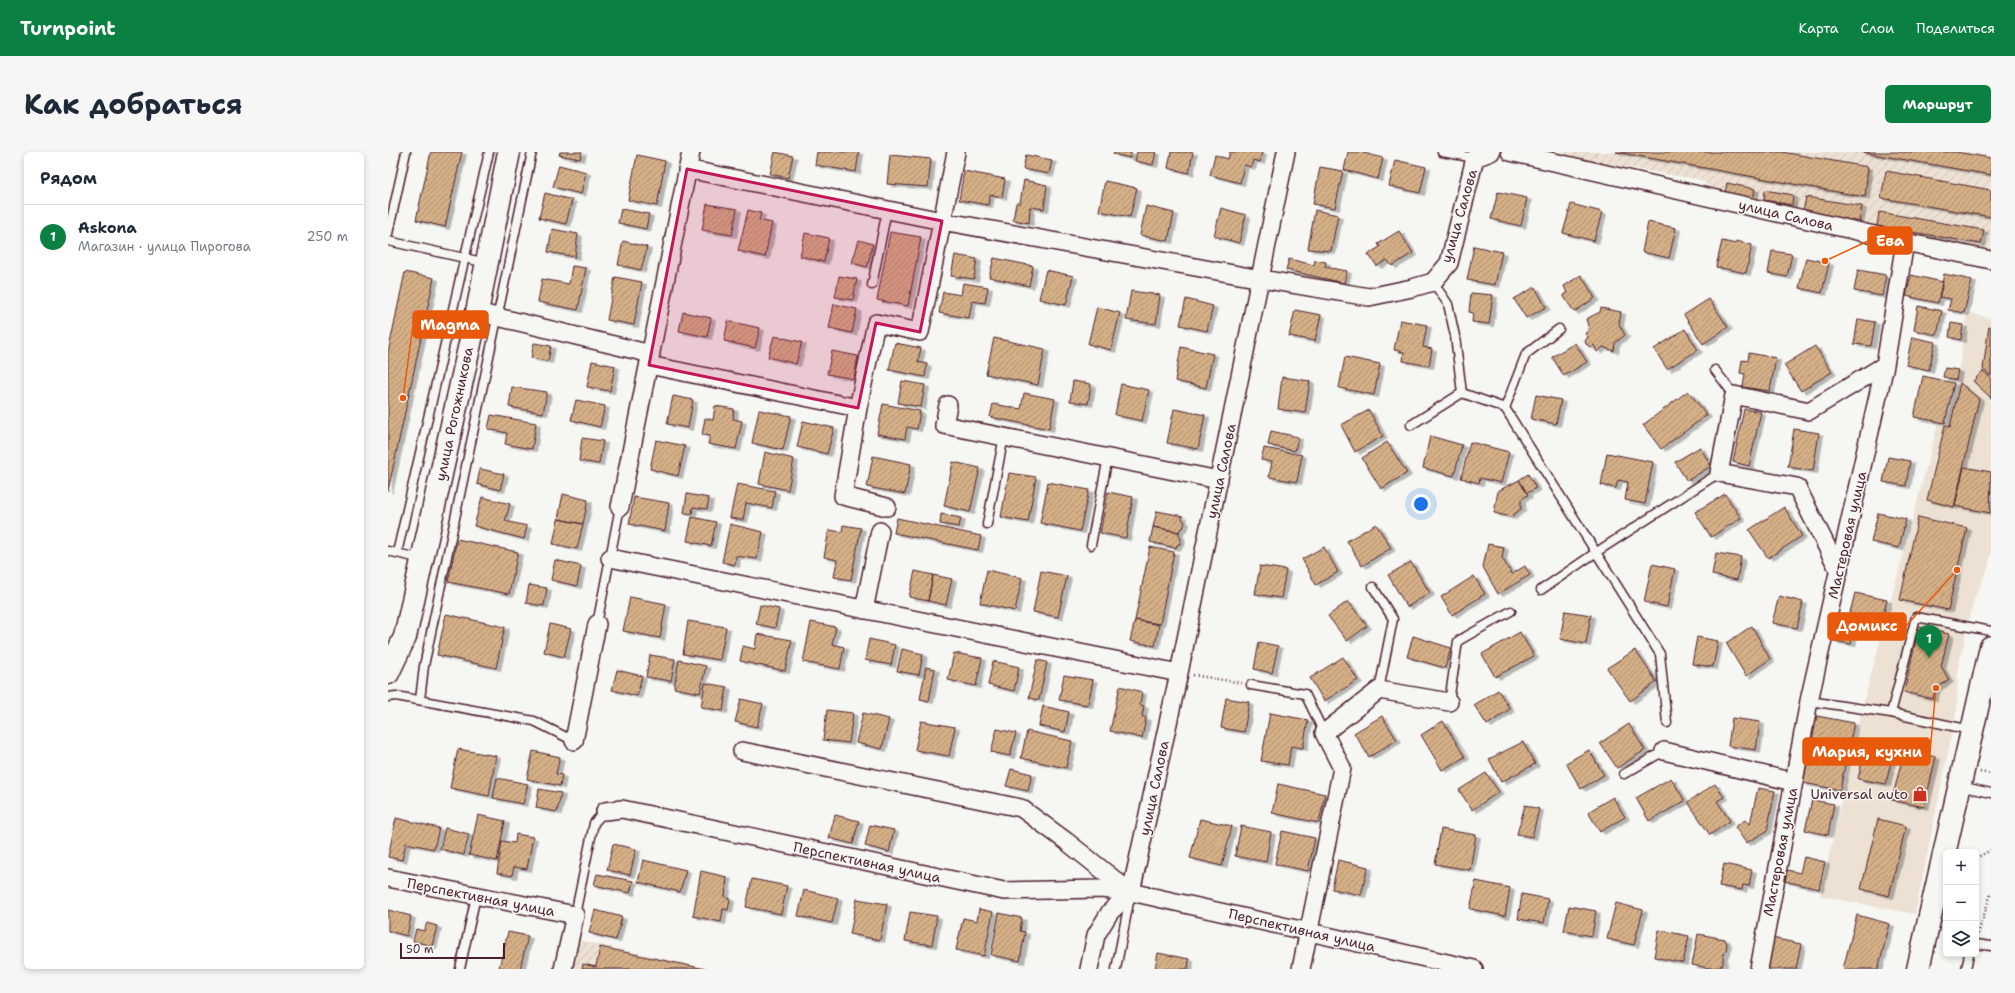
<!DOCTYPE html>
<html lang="ru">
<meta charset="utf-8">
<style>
body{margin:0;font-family:"Shantell Sans",sans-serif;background:#f6f6f7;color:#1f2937}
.controls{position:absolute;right:12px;bottom:12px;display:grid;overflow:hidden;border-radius:6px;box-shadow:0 2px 6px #0003}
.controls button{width:36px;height:36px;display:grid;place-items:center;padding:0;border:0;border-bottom:1px solid #e0e1e3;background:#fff;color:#1f2937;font:20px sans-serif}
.scale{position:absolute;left:12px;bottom:10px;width:105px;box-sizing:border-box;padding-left:4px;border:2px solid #4a1f2b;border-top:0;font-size:11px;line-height:14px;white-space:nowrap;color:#4a1f2b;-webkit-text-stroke:3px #f6f6f2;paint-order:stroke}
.you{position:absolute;left:1033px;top:352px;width:14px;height:14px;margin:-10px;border:3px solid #fff;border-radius:50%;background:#1a73e8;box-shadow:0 0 0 6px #1a73e833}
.badge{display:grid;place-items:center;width:26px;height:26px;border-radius:50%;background:#0b8043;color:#fff;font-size:13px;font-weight:700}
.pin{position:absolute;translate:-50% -33px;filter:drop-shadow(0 1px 2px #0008)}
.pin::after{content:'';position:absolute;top:21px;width:14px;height:12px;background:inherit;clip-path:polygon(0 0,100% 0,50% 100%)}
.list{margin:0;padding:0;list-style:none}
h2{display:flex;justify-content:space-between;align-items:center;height:52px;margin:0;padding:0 16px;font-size:17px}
h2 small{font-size:13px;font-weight:400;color:#747a83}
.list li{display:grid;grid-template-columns:26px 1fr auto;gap:12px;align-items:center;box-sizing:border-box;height:64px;padding:0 16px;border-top:1px solid #e0e1e3}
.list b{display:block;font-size:15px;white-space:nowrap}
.list p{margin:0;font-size:13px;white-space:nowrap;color:#747a83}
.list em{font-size:13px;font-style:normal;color:#747a83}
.icon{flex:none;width:22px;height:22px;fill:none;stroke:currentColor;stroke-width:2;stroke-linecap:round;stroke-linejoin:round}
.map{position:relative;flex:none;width:1603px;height:817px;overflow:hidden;border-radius:6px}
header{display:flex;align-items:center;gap:24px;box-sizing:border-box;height:56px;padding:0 20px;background:#0b8043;color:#fff}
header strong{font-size:19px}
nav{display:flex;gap:22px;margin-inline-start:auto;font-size:14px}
.intro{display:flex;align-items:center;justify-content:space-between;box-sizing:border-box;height:96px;padding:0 24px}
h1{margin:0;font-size:28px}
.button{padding:10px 18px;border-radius:6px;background:#0b8043;color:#fff;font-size:14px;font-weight:700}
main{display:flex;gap:24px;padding:0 24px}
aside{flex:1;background:#fff;border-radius:6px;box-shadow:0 2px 6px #0003}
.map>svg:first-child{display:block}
.built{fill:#ece1d2}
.industrial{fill:url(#industrial-furrows)}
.building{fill:url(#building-hatch);stroke:#4a1f2b;filter:url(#shadow)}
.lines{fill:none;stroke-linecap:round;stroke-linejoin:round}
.lane-casing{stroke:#4a1f2b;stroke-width:11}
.street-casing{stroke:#4a1f2b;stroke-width:20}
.secondary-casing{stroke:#4a1f2b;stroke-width:25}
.path{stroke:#4a1f2b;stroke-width:2.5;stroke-dasharray:1 3;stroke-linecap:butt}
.lane{stroke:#f6f6f2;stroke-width:8}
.street{stroke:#f6f6f2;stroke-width:17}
.secondary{stroke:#f6f6f2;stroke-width:22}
.marked{fill:#c2185b;fill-opacity:0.2;stroke:#c2185b;stroke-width:3;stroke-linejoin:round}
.labels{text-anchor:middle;stroke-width:3;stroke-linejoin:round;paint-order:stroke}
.street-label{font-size:14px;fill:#4a1f2b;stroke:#f6f6f2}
.poi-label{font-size:14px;fill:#4a1f2b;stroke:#f6f6f2;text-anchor:end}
.leader{fill:none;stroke:#e8590c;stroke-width:1.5}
.callout-dot{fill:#e8590c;stroke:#f6f6f2;stroke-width:1.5}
.callout{fill:#e8590c;stroke:#e8590c;stroke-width:1.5}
.callout-label{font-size:15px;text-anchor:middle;font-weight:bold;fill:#fff}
</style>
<header>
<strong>Turnpoint</strong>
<nav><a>Карта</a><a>Слои</a><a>Поделиться</a></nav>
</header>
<div class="intro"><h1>Как добраться</h1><a class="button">Маршрут</a></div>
<main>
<aside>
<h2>Рядом<small></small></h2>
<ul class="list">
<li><span class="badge">1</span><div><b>Askona</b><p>Магазин · улица Пирогова</p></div><em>250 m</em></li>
</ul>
</aside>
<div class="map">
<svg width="1603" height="817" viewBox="0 0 1603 817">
<defs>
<pattern id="industrial-furrows" width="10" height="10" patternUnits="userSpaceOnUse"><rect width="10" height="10" fill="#ece1d2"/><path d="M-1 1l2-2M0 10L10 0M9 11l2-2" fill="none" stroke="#ccc1b4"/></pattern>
<pattern id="building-hatch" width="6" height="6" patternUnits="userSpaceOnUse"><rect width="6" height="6" fill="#d5b087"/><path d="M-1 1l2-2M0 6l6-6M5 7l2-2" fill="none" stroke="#af8f6f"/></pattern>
<filter id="shadow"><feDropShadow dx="4.5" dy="2.5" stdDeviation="0" flood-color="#0004"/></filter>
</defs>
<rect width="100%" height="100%" fill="#f6f6f2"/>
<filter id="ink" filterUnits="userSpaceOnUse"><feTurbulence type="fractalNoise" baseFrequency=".025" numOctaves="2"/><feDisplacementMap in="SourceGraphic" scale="8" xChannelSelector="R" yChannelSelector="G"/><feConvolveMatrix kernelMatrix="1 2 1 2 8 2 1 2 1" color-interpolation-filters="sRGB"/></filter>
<g filter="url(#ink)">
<path class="built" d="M1579,161L1603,166V400L1600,416L1586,447L1570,516L1569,556L1527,762L1432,744L1476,549L1550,272H1560L1569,231Z"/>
<path class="industrial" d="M1149,0H1581L1603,4V100L1328,40L1313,28Z
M190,788L321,817H184Z"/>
<path class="building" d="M43,0H74L57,75L28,68Z
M172,0H194L192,7L171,3Z
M387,0L405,4L400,26L382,22Z
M429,0H471L468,20L427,13Z
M726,0H743L742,6L725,2Z
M749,0H768L765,13L747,9Z
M783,0H805L801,21L780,16Z
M842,0H874L872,10L865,8L863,15L856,13L852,31L822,23L827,3L840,7Z
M960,0H972L995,6L990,27L956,18Z
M1228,0H1394L1480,15L1477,45Z
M1473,0H1568L1603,6V23Z
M249,3L277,9L269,54L240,48Z
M502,3L543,7L540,35L499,32Z
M638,3L664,8L661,22L635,17Z
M1007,8L1038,15L1032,41L1001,34Z
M171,13L198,20L193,42L165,35Z
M932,15L955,19L947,56L925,52Z
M576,19L617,27L614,45L602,43L600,53L571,48Z
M1498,19L1603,38V65L1493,46Z
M636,28L659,33L656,57L642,55L641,71L625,68L628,51H632Z
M717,29L749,36L742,65L711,59Z
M1339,31L1367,37L1365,47L1337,41Z
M1377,38L1405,43L1404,53L1376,48Z
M1110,40L1139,46L1133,74L1103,67Z
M157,41L184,48L178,72L151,66Z
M1418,45L1474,54L1471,70L1415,60Z
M319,52L349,57L344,83L314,78Z
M1183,52L1214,60L1206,89L1175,81Z
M758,54L786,61L780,89L752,83Z
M833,56L858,63L851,91L826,84Z
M233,57L261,62L258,77L230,71Z
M360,58L373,61L371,68L384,71L377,105L350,99Z
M927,58L950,63L943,99L920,97Z
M1491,60L1596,78L1593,92L1489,74Z
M1260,70L1288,76L1281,106L1254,100Z
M164,77L190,82L187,105L160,100Z
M1011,79L1025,101L1004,114L999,108L989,114L980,102L992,95L990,92Z
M502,80L533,85L520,154L489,148Z
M417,81L441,86L436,110L412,104Z
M471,88L485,92L479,115L464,111Z
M235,89L259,95L253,118L230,113Z
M1334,89L1348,92V89L1364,93L1358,121L1328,115Z
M1086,94L1114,100L1107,133L1079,128Z
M1384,99L1404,102L1399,125L1380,121Z
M567,103L589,107L586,127L563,124Z
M606,106L645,114L641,134L601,125Z
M1418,106L1441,111L1434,141L1411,136Z
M901,107L926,113L927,108L938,110L937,115L959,119L956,131L898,118Z
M184,114L198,116L190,158L150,150L154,127L181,132Z
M658,118L685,124L678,153L651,147Z
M1470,118L1498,123L1494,144L1466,139Z
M17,120L46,126L0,339V201Z
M1556,122L1584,128L1576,161L1560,158L1563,147L1551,145Z
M1193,123L1207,146L1186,160L1175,143L1179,141L1176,134Z
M1523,123L1555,130L1550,151L1518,144Z
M451,124L469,127L465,148L447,145Z
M227,125L254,130L246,173L219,168Z
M575,131L600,135L597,151L584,149L581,166L551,161L555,140L573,143Z
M1147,135L1158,155L1138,166L1126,147Z
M743,139L772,143L768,172L738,168Z
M1083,141L1105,143L1101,172L1084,170L1085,161L1081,160Z
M798,147L825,154L819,179L792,173Z
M1321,147L1340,175L1315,192L1296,163Z
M446,152L469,157L464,181L441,176Z
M1530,154L1554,159L1549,183L1526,178Z
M709,155L732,161L723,198L700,192Z
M1213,156L1233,160L1231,172L1237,183L1227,191L1226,199L1215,195L1209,200L1206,193L1202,195L1198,192L1197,189L1200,185L1197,182L1201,177L1198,167L1212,160Z
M907,158L933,163L927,189L901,184Z
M295,160L323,166L319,185L291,179Z
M1470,167L1487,170L1483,194L1466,192Z
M1012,168L1039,173L1035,195L1044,197L1041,214L1015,209L1016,200L1006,198Z
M340,169L372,176L367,196L336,189Z
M1563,171L1575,173L1573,188L1561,185Z
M1601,174L1603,175V224L1595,217Z
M1297,177L1310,198L1279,217L1266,197Z
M386,184L414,190L408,212L380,205Z
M1524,185L1547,190L1541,218L1518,213Z
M606,186L657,197L650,233L598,222Z
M146,191L163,194L160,209L143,206Z
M507,191L533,196L530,210L539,212L537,225L501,218Z
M1187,191L1199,210L1176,224L1164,205Z
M1427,194L1444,220L1413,239L1396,213Z
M793,195L825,202L818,236L787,229Z
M444,199L470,204L466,227L439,222Z
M1361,201L1388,206L1382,239L1355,235L1357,222L1352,221L1354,208L1360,209Z
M957,205L992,212L986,243L951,236Z
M204,209L227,214L222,239L199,235Z
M1557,216L1570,218L1568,228L1555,225Z
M1595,219L1603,226V246L1585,229Z
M1535,224L1566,231L1557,271L1526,265Z
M894,225L922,229L917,261L890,257Z
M514,229L537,233L533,255L510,251Z
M685,229L703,232L700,252L682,249Z
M1572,231L1591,247L1566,355L1539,348L1557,273L1562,275Z
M733,232L761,238L754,269L727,263Z
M124,235L159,240L155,261L121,255Z
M1300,239L1319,263L1273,297L1255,273Z
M636,241L667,247L661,277L602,265L605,252L633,257Z
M1148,243L1173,248L1168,272L1143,267Z
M285,244L305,248L300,276L279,272Z
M188,248L217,254L212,275L183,268Z
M495,252L532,259L529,277L519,275L517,287L489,282Z
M327,254L346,257L345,267L354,269L348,297L320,292L322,284L314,283L317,266L325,268Z
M786,257L817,263L810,297L779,291Z
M1356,257L1373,260L1361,314L1345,310Z
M371,258L403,264L395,298L364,291Z
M981,258L995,284L967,300L953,273Z
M103,263L148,271L144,297L117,292L119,281L100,277Z
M415,269L446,276L439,302L409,295Z
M1406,277L1431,281L1425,319L1400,315Z
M883,279L910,285L907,299L880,293Z
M1042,284L1074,293L1066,324L1035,316Z
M194,286L215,289L211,312L191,309Z
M268,288L297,294L290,324L262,317Z
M999,290L1019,321L993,337L974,306Z
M1082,290L1121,300L1113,331L1092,326L1091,331L1073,326Z
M1312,295L1323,314L1299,329L1287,310Z
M876,296L914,303L909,330L881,325L884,310L873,308Z
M377,300L406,307L400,338L371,332Z
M1219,301L1265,310L1257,352L1237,348L1240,330L1230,328L1228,336L1213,333Z
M485,304L523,312L517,342L479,335Z
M1500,305L1522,309L1518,334L1495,330Z
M565,310L592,316L582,360L556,354Z
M1576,315L1603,320L1602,361L1567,354Z
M92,317L116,322L112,338L89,332Z
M621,321L648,325L640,370L613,365Z
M1140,322L1148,336L1139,341L1131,328Z
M1131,328L1140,343L1133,347V357L1123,365L1106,361L1110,339Z
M660,330L701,338L692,379L652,371Z
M349,332L387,339L384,356L358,351L355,368L342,366Z
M720,340L745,345L738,386L712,381Z
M175,342L200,348L195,372L170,367Z
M299,342L321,346L319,357L305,355L304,362L296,361Z
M1337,342L1353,366L1323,385L1307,360Z
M94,345L122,352L117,369L139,374L136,387L86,374Z
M246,345L281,351L277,379L241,372Z
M1396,355L1414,384L1380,406L1361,378Z
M769,359L795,364L794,367L797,370L795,376L792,377L791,380L765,375Z
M1490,361L1518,367L1511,396L1483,390Z
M553,362L573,366L571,375L552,372Z
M304,365L328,370L323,394L299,389Z
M1530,365L1579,376L1560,458L1512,448Z
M509,366L593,384L590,398L506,381Z
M170,367L195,372L189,397L165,392Z
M342,372L375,380L369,407L348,404L347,413L334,410Z
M988,372L1003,396L974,414L959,389Z
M455,373L473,376L463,428L446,425L449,408L436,405L441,378L454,380Z
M765,375L791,380V383L793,386L792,392L789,393L788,396L762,390Z
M69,387L130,400L121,442L60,430Z
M1100,392L1116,395L1114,406L1124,422L1137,414L1142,423L1110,442L1095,415Z
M762,395L786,400L772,472L747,468Z
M936,395L950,420L928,433L914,407Z
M1328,401L1353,405L1349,428L1324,423Z
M167,408L193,414L189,434L163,428Z
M1023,410L1042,441L1019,455L1000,423Z
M1264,412L1287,417L1279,455L1256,450Z
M872,414L898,418L893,446L867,442Z
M599,418L634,426L627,459L592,451Z
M527,419L545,423L540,449L521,445Z
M653,419L679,424L670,465L645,460Z
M545,423L564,427L558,453L540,449Z
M1086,424L1097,442L1064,463L1053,445Z
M141,433L159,436L156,454L138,451Z
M1467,441L1499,448L1492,476L1460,468Z
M1391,444L1415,450L1409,476L1384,471Z
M242,445L278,452L272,486L235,479Z
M960,449L979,474L959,489L940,464Z
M372,453L391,457L387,476L368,472Z
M1177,459L1203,463L1198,492L1172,487Z
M58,462L117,475L108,516L49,503Z
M747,468L771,473L767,494L742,489Z
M300,469L338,475L332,508L295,502Z
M423,470L448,475L444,492L456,495L452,517L415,510Z
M162,472L183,477L176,505L156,500Z
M1449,472L1466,475L1463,492L1446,489Z
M1364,474L1382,507L1358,524L1338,491Z
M1531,475L1561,482L1553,514L1561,528L1548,536L1545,547L1516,540Z
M1132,480L1146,504L1107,525L1094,502Z
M369,482L404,488L397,519L352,509L355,494L367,497Z
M1025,484L1063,496L1057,516L1019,505Z
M1309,485L1330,489L1325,515L1304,512Z
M481,487L507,493L503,513L477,508Z
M871,490L890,494L884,521L866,517Z
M514,497L535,502L531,523L509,519Z
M1247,498L1269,530L1242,549L1219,516Z
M566,501L594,506L588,534L560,528Z
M262,503L287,507L283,529L258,525Z
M955,505L970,528L936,549L922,526Z
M291,508L318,514L312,541L286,536Z
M649,508L659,510L651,548L641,546Z
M605,509L631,515L626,539L600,533Z
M538,515L547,517L541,549L532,547Z
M229,518L254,524L249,544L224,538Z
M676,523L705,528L700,553L671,548Z
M317,531L339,535L335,559L313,555Z
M732,534L754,540L752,553L756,554L754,564L758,566L754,586L722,579Z
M1110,538L1122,557L1099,573L1086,553Z
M838,546L861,550L856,580L833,576Z
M353,547L375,552L369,575L347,570Z
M655,554L681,560L677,580L651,574Z
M439,558L465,561L461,591L435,588Z
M475,561L501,567L494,597L468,591Z
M882,561L920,568L915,596L903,594L900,613L873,609Z
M994,564L1009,588L981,605L966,581Z
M1429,564L1466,571L1452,638L1415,631Z
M1344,566L1372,570L1368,598L1340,594Z
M533,569L567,575L561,604L527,598Z
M1055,569L1077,605L1054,618L1033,583Z
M1241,572L1257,598L1229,616L1212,591Z
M609,577L628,581L622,604L603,600Z
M639,579L684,589L678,616L633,606Z
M1479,589L1506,595L1498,632L1470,627Z
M1135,590L1147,612L1113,630L1101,607Z
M70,597L108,604L101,644L62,636Z
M1201,598L1216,623L1193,637L1178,611Z
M145,599L172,605L168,622L174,623L172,634L139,627Z
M1534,602L1548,605L1536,655L1504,648L1514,607L1532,611Z
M623,617L644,622L640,639L618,634Z
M1098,621L1111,640L1084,658L1071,638Z
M109,626L140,632L135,652L105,646Z
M1283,626L1297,649L1261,669L1248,646Z
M890,632L937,642L931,671L884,661Z
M1327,632L1336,645L1329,649L1342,669L1322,683L1300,650Z
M1370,636L1387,639L1379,679L1358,691L1347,675L1357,668L1362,672Z
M151,637L173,641L169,660L148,656Z
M1225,645L1237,665L1212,680L1200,660Z
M1424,648L1446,652L1440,683L1417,678Z
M1137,653L1151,657L1144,685L1129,682Z
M90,663L117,669L109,709L81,703Z
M447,663L471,669L465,692L441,686Z
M8,666L51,676L46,697L18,691L14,708L0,705Z
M812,667L844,674L834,714L802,706Z
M1490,667L1518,674L1501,744L1473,737Z
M482,673L506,678L501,700L477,694Z
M853,674L883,680L878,710L847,704Z
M57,676L81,682L76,703L52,697Z
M1053,677L1088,683L1082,718L1047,712Z
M894,679L927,686L920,719L887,712Z
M128,682L145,685L139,717L126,715L124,724L109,721L114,689L127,691Z
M225,692L248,697L242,723L219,718Z
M1416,705L1437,710L1431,737L1396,729L1399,718L1412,721Z
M255,708L298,718L292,740L250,730Z
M950,708L980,715L973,743L944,737Z
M1336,712L1364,718L1361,734L1355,733L1354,738L1331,734Z
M313,719L339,725L337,745L342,747L340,758L335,757L333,770L305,764Z
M209,722L245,729L242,741L206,733Z
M364,727L399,734L393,762L358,755Z
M1088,729L1122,736L1117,764L1082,757Z
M416,738L450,746L444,771L410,764Z
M1134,742L1160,747L1156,771L1130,767Z
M469,747L499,752L492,788L462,782Z
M1228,751L1255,758L1246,793L1219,787Z
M1181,754L1208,759L1204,784L1176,779Z
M591,757L605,760L596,804L568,798L575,766L589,769Z
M0,758L23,764L19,784L0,779Z
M207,758L234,765L228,788L201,781Z
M522,760L549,764L544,793L517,789Z
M611,761L634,766L632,779L637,780L632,809L603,803Z
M1469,763L1502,772L1490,817H1455Z
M39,771L49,774L44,794L25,789L28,777L36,779Z
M1271,778L1301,784L1295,811L1266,805Z
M120,780L140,784L132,817L111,816Z
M1310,782L1337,787L1339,792L1338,799L1335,803V812L1329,816H1321L1304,813Z
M1384,786L1413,792L1408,817H1378Z
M212,795L317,817H194L195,812L208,815Z
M770,801L801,807L800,817H767Z"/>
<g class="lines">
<g class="lane-casing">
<path id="lane" d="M1054,0L1087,6
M0,82L18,0
M0,89L99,111
M1045,130L1060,152L1067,184L1074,241
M484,133L499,58
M1327,218L1346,243
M1074,241L1117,256L1272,502L1279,571
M1117,256L1138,202L1171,177
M1023,273L1074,241
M599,372L616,284
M703,393L720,305
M0,399L34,407
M9,401L101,0
M985,435L1005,467L991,538
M1153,438L1207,401L1331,321
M209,472L232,355
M863,533L917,542L936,581
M0,545L8,544L146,569L186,589
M32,548L36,514L144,0
M1421,549L1503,561L1583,578
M1061,550L1070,489L1123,459
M1503,561L1528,465L1603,479
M1236,622L1276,599
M1572,634L1603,641
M187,763L206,671L217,659
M1588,792L1603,794
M72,817L88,744
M728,817L742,745
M1578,817L1581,802"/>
</g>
<g class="street-casing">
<path id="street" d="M1122,0L1517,90L1603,108
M299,17L554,69L873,127L981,145L1024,136L1045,130L1061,111L1087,6L1103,0
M89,160L263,202
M261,213L470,256L455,344L499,355
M560,253L556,273L831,328
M470,256L488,171L532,180L568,0
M232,355L303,0
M222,406L791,521
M1451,419L1409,335L1331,321L1346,243L1421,259L1497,213
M476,458L492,379
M186,589L209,472
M354,599L633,656L678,689L742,740
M1276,599L1406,630
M217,659L234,657L616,739L713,737L743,740L1086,817
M0,726L187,763L175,817
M701,817L708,783L722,760L743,740L791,521L898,0
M913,817L954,616L936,581L991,538L1061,550
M1371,817L1421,549L1497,213L1517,90"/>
</g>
<g class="secondary-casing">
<path id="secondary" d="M0,521L17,485L89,160L121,0
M1530,817L1603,495"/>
</g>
<path class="path" d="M805,523L854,531
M1592,620L1603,622
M1588,706L1603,698
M1590,782L1603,741"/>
<use href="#lane" class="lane"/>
<use href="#street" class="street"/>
<use href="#secondary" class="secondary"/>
</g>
</g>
<path class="marked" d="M299,17L554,69L532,180L488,171L470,256L261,213Z"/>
<defs>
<g id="shop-bare" transform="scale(1.2)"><path d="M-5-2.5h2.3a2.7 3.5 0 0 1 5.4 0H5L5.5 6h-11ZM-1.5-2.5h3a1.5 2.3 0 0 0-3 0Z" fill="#c8321e" stroke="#f6f6f2" stroke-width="2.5" paint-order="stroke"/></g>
</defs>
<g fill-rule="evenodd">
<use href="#shop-bare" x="1532" y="642"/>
</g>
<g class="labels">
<g class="street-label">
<text transform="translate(1398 63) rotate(13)" y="5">улица Салова</text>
<text transform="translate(1071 64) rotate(-74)" y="5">улица Салова</text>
<text transform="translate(66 262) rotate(-78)" y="5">улица Рогожникова</text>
<text transform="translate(833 319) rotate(-78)" y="5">улица Салова</text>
<text transform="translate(1459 383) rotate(-77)" y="5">Мастеровая улица</text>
<text transform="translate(766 636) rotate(-78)" y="5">улица Салова</text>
<text transform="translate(1392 700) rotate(-79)" y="5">Мастеровая улица</text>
<text transform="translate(479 710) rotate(12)" y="5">Перспективная улица</text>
<text transform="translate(93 745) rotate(11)" y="5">Перспективная улица</text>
<text transform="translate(914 778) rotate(13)" y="5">Перспективная улица</text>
</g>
<g class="poi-label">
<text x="1520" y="647">Universal auto</text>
</g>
</g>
<path class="leader" d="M1437 109L1480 89M15 246L25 173M1569 418L1518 474M1548 536L1542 600"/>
<g class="callout-dot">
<circle cx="1437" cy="109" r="4"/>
<circle cx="15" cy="246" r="4"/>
<circle cx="1569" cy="418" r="4"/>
<circle cx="1548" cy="536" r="4"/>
</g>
<g class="callout">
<rect x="1480" y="75" width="44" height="27" rx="4"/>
<rect x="25" y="159" width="75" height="27" rx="4"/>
<rect x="1440" y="461" width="78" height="27" rx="4"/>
<rect x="1415" y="586" width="127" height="27" rx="4"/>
</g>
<g class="callout-label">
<text x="1502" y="94">Ева</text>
<text x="62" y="178">Magma</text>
<text x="1479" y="479">Домикс</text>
<text x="1479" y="605">Мария, кухни</text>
</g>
</svg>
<div class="controls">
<button>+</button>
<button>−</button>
<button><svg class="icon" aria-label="layers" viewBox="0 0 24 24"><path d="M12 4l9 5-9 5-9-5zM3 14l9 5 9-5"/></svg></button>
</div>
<div class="scale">50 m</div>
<div class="you"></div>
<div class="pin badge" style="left:1541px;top:506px">1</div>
</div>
</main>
